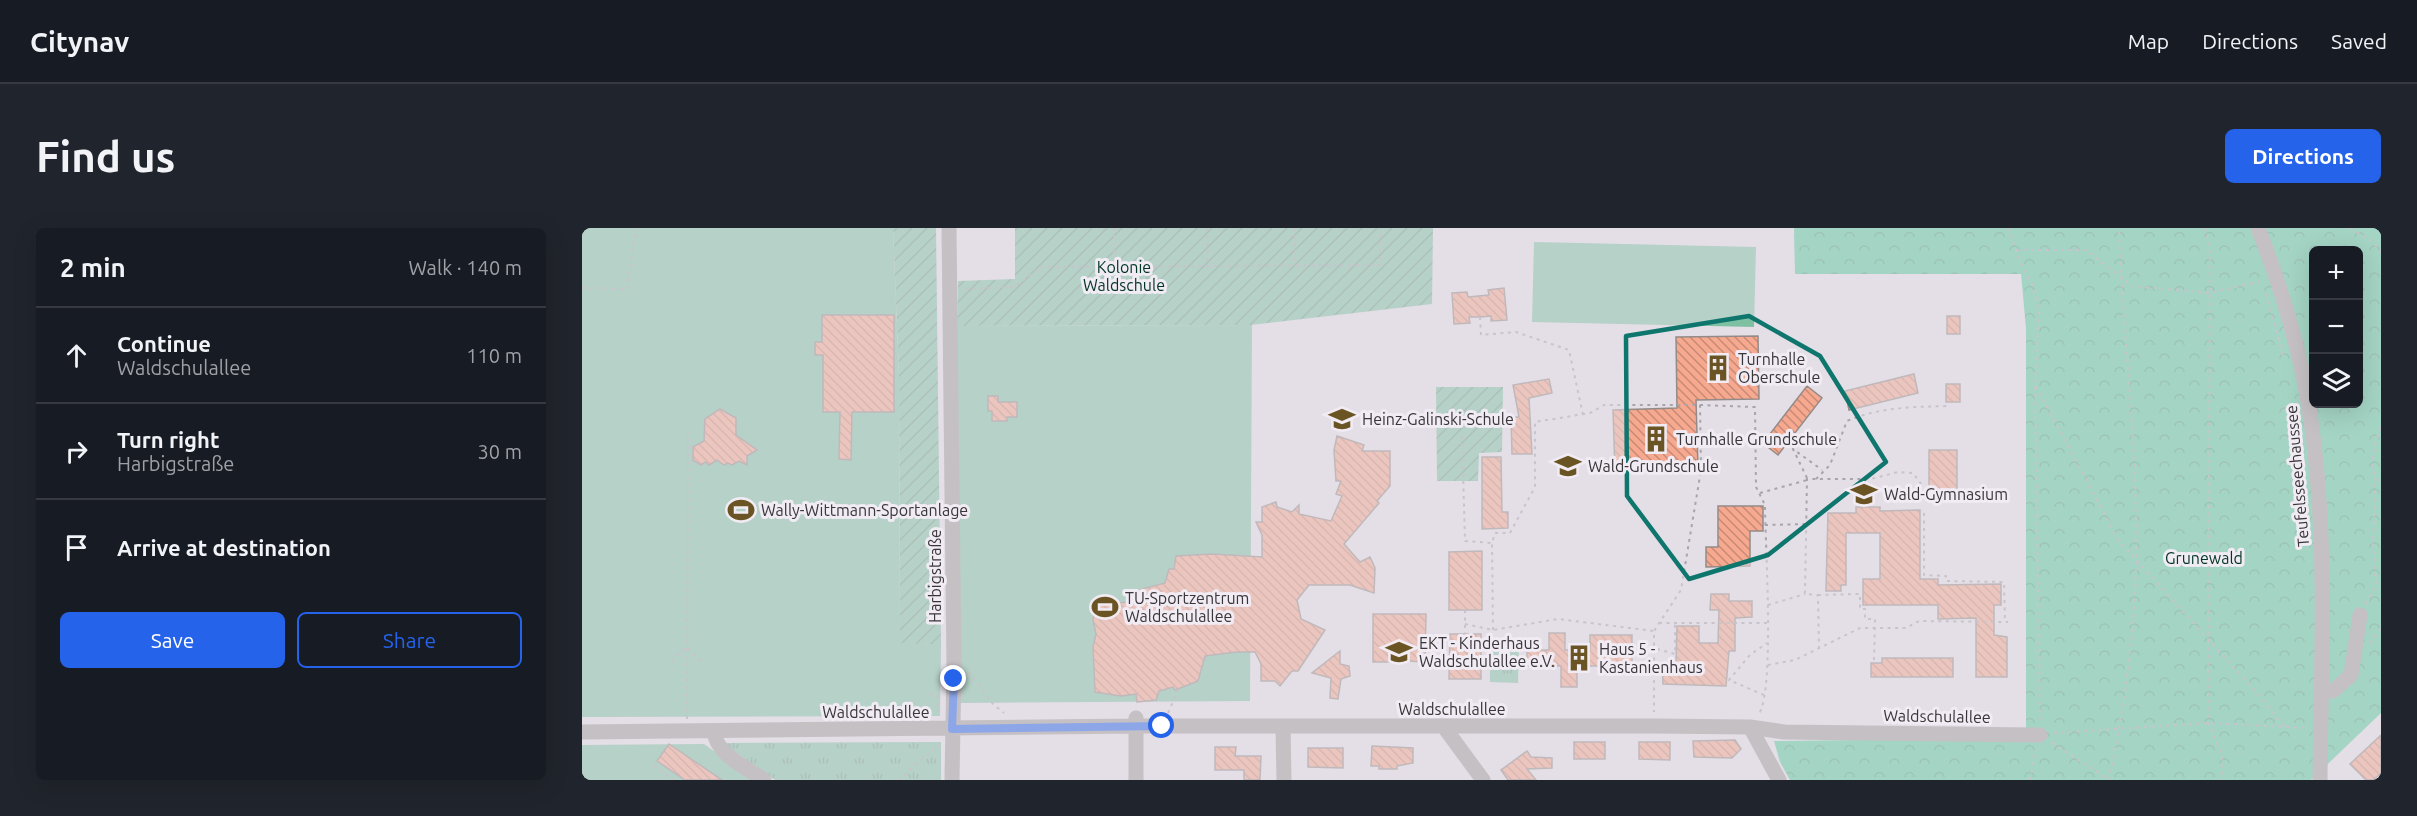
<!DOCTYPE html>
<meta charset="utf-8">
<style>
body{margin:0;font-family:Ubuntu,sans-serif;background:#20242c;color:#f1f3f6}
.controls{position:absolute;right:18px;top:18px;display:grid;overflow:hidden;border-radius:9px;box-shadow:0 6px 24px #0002}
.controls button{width:54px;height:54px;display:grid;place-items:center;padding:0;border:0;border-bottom:2px solid #363941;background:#171b24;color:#f1f3f6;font:30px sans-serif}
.stop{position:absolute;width:18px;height:18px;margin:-14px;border:4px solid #2563eb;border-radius:50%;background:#fff}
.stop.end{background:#2563eb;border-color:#fff;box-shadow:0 2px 6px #0008}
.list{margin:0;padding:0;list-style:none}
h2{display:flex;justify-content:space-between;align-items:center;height:78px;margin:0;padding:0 24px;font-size:26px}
h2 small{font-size:20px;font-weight:400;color:#9ea1a6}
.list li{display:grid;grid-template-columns:39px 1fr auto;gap:18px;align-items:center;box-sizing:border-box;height:96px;padding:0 24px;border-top:2px solid #363941}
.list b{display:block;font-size:22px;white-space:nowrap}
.list p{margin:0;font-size:20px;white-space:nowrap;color:#9ea1a6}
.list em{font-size:20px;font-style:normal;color:#9ea1a6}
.actions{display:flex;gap:12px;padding:18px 24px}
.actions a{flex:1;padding:14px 0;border:2px solid #2563eb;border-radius:9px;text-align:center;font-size:21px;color:#2563eb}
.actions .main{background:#2563eb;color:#fff}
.icon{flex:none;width:33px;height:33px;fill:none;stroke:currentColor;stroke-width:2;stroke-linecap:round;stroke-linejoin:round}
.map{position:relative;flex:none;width:1799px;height:552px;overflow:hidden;border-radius:9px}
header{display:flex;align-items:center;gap:36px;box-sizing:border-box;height:84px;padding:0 30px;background:#171b24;border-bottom:2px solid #363941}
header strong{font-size:28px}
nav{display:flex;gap:33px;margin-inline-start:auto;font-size:21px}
.intro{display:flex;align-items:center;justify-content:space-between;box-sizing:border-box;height:144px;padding:0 36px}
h1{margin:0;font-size:42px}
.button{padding:15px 27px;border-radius:9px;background:#2563eb;color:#fff;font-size:21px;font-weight:700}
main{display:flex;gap:36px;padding:0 36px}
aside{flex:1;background:#171b24;border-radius:9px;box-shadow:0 6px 24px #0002}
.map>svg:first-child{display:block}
.forest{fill:url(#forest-crowns);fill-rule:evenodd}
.park{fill:url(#park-tufts)}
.garden{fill:url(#garden-furrows)}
.pitch{fill:#7fc0a3}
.building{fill:url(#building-back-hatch);stroke:#948b88;stroke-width:1.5}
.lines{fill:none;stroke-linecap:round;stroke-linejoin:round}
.path{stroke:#a8a4aa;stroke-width:2;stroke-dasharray:3 4.5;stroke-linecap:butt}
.minor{stroke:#9f9b9b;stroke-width:15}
.route{stroke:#2563eb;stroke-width:8}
.marked{fill:none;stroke:#0f766e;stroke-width:4.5;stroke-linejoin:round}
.labels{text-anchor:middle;stroke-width:6;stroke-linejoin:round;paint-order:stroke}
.park-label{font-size:16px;fill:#013524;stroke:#f1ebf3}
.poi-label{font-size:16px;fill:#393639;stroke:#f1ebf3;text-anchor:start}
.street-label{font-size:16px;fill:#393639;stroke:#f1ebf3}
</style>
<header>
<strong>Citynav</strong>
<nav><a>Map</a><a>Directions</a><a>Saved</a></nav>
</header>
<div class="intro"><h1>Find us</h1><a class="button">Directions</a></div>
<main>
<aside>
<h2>2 min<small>Walk · 140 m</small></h2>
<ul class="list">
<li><svg class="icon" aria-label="ahead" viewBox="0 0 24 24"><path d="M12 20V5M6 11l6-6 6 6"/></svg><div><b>Continue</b><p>Waldschulallee</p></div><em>110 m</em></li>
<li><svg class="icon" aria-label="right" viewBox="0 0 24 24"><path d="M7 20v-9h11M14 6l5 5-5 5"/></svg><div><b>Turn right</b><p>Harbigstraße</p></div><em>30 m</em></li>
<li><svg class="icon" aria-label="arrive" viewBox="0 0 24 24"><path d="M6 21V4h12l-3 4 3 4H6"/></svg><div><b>Arrive at destination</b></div></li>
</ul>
<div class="actions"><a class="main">Save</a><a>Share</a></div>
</aside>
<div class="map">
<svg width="1799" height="552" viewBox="0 0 1799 552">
<defs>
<pattern id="forest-crowns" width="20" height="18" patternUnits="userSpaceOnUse" patternTransform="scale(1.5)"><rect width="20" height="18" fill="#57c89b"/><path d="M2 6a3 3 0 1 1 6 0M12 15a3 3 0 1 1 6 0" fill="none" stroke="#49a37f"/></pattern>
<pattern id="park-tufts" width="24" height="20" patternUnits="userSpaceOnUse" patternTransform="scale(1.5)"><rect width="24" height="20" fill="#7fc0a3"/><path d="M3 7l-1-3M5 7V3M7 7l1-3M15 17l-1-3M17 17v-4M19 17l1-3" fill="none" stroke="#699d86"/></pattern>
<pattern id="garden-furrows" width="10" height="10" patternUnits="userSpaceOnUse" patternTransform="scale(1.5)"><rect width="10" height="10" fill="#7fc0a3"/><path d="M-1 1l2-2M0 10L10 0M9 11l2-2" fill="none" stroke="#699d86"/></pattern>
<pattern id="building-back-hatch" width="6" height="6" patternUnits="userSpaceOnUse" patternTransform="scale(1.5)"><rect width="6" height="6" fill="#f6a98f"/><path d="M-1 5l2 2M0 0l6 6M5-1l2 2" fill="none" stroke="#c88a76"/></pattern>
</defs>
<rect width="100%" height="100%" fill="#e4dee6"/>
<path class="forest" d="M1212,0H1799V485L1729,552H1208L1198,534L1192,513L1444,510V100L1439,46H1213ZM1732,22H1776V176H1732Z"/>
<path class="park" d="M908,412H937L936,455L908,454Z
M359,514V552H193L140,515Z"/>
<path class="garden" d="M311,0H354L359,417L318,416L317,147Z
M433,0H851L850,76L669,97L375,98L376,53L433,51Z
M854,159H921L920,224L897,225L896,253H855Z"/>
<path class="pitch" d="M0,0H311L317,147L318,415L359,417L358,488L0,489Z
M952,14L1174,19L1172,99L950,94Z
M670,97L668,473L378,475L375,98Z
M122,516L173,552H0V517Z"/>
<path class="building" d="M922,60L925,92L909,93V88L898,89H887L888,95L872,96L870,65L885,64L886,69L907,67L906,62Z
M240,87H312V184H270L269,232L257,231L258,184H241V127H233V114H240Z
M1365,88H1378V106H1365Z
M1176,108L1177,171L1114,172L1116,240L1033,243L1031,182L1095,180L1094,109Z
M1332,146L1336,165L1267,182L1263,163Z
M967,151L970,165L947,170L950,226H930L929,189H937L931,157Z
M1364,156H1378V174H1364Z
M1225,158L1240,170L1196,227L1181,215Z
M406,168H416V174H435V189H425V193H410V183H406Z
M138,181L154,190V207L175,222L165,228V237L157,233L150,237L146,235L142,237L135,232L127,237L123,234L119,237L111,232V219L122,213L123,191Z
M755,208L782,217L780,223H808V258L795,273L797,275L762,316L778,334L788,329L793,340L792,365L768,357H727L715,372L719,391L743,402L716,443H710L698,458L693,453H679V436L673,424H654L623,428L616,453L593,462L591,459L577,463L574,472L555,474L554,466L539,468L513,464L511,419L514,406L511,392L514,376L551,374L553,363L583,355L587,341H592L594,328L630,326L680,329V307L674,294H680V279L694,274L695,279L710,284L717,277V286L749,293L760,268L754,266L759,253H754L752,222Z
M1347,222H1375V264L1347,265Z
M900,229H919L920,284H926V300L900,301Z
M1136,278H1181V303H1168V338L1124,339V319H1136Z
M1274,279H1298V283L1338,282V351H1356V357L1419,356V377H1412V407L1425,409V449H1394V390L1356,391V377H1281V351H1298V305H1264V357H1259V363H1244L1246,285H1274Z
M900,323V382H867V324Z
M1129,366H1147V373H1170V389L1153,390V423H1147L1144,458L1081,456L1080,434H1094L1095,398H1117V415H1136L1137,382H1128Z
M791,386H844L843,434L807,432V434H791Z
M967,405H983V422H1008V407H1050V438H995V459H979V438H945V422H967Z
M868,406H899V451H867Z
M758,423V436L767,438L768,448L759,451L756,471L748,470L749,450L730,445Z
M1300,430H1371V449H1289V435H1300Z
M1799,507V545L1791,552H1784L1768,536Z
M1153,512L1159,521L1150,530L1112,529L1111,513Z
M992,514H1023V531H992Z
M1057,514H1088V532L1057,531Z
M87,516L140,552H103L75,533Z
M790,518L831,520V535L815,538V541H797V538H789Z
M633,519H654L653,528H679L678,552H662V542H633Z
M726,520H761V540L726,539Z
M945,523L949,529L970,530V540L945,541L954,552H926L919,542Z"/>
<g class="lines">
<path class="path" d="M532,0V39
M625,0L626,38
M713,0V38
M1426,0L1441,41L1451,58L1457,80L1453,156L1458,495
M1623,0L1628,20L1626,495L1640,526V552
M1768,0L1790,13L1799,24
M1434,22H1504L1550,58L1627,65L1680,53
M0,60L45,61L54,0
M383,61L432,59L459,39L798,37V0
M1684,66L1701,127
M898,89L899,107L934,104L987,122L1001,187
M1454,158L1537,313L1676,466L1703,500
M1118,177L1173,179L1174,259L1183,277C1183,316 1193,459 1177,486
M1799,200C1791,219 1785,239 1799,257
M880,208L883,313L910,315
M1225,250L1211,221L1240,242
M1234,251L1248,237L1265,193C1298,179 1330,179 1366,178
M1178,265L1225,252
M1342,285V347L1364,348V353L1422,354L1423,394
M1183,297L1224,296
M1236,367L1278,366V381H1283V391H1293L1292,432
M1784,376L1794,356L1791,316L1793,250
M1186,377L1223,366
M883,382V406
M1077,395H1185
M883,396L911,402L976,391L1072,403
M911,402L910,315L913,305H928L953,259V194L1008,185L1022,177H1118L1119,242L1099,362L1072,403V484
M1788,415L1799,400
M1075,421L1093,426V396
M1237,421L1236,367L1223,366L1225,251H1289L1316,244L1331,245L1339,256H1344
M91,434L95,427L105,419L121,436
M1186,437L1213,432L1278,400H1324L1337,393L1426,394
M387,444L411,476L422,485
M1021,445H1072
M348,466L355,467L356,484
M1182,467L1147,452L1168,427L1185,415
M586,485L597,460
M105,491L106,204
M1472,505L1626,495L1727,500
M1470,515L1526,551
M72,538L92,552
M316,552L357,517
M1448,552L1454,521
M1527,552C1542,480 1553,405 1554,331C1556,221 1541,110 1537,0"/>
<path class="minor" d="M367,0L372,439L370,552
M1676,0C1700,61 1720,128 1729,193C1746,312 1739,432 1738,552
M1739,463H1751L1769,447L1778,387
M701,498L702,552
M862,499L901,552
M1168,499L1197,552
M132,503C134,527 164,539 182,552
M0,504L554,498H1072L1168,499L1202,504L1458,507
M554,552V490"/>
</g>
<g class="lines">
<path class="route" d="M372,451L370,501L580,498"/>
</g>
<path d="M0 0H1799V552H0ZM1167,88L1238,128L1304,234L1186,327L1107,351L1045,268L1044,108Z" fill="#e4dee6" fill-opacity=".55" fill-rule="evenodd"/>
<path class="marked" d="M1167,88L1238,128L1304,234L1186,327L1107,351L1045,268L1044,108Z"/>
<defs>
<g id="building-bare" transform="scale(2.07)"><path d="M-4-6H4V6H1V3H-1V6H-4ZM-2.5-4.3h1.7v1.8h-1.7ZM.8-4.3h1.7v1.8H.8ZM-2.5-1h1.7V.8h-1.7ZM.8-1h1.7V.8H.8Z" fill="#6b5424" stroke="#f1ebf3" stroke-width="2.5" paint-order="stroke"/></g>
<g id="school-bare" transform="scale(2.07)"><path d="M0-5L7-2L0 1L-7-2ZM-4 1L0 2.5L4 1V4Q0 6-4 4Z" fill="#6b5424" stroke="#f1ebf3" stroke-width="2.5" paint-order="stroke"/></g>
<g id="stadium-bare" transform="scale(2.07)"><path d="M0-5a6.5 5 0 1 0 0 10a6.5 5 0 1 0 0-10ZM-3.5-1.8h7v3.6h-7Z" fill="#6b5424" stroke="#f1ebf3" stroke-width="2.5" paint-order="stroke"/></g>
</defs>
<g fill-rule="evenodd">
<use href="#building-bare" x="1136" y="140"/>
<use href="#school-bare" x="760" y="191"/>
<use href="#building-bare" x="1074" y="211"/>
<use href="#school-bare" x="986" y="238"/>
<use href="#school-bare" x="1282" y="266"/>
<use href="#stadium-bare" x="159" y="282"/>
<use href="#stadium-bare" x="523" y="379"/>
<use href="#school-bare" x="817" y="424"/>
<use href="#building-bare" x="997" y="430"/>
</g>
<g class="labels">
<g class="park-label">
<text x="542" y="45">Kolonie<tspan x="542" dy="18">Waldschule</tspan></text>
<text x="1622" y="336">Grunewald</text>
</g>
<g class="poi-label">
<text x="1156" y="137">Turnhalle<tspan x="1156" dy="18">Oberschule</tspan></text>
<text x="780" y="197">Heinz-Galinski-Schule</text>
<text x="1094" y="217">Turnhalle Grundschule</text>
<text x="1006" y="244">Wald-Grundschule</text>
<text x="1302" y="272">Wald-Gymnasium</text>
<text x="179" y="288">Wally-Wittmann-Sportanlage</text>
<text x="543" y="376">TU-Sportzentrum<tspan x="543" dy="18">Waldschulallee</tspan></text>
<text x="837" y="421">EKT - Kinderhaus<tspan x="837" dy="18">Waldschulallee e.V.</tspan></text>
<text x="1017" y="427">Haus 5 -<tspan x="1017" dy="18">Kastanienhaus</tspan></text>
</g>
<g class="street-label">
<text transform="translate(1715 248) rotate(-95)" y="6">Teufelsseechaussee</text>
<text transform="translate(353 348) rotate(-90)" y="6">Harbigstraße</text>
<text x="870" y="487">Waldschulallee</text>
<text x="294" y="490">Waldschulallee</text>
<text transform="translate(1355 488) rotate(1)" y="6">Waldschulallee</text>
</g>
</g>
</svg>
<div class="controls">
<button>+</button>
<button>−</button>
<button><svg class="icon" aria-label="layers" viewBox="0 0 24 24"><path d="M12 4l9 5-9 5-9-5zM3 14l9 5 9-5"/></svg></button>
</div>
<div class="stop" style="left:580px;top:498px"></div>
<div class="stop end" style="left:372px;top:451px"></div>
</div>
</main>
